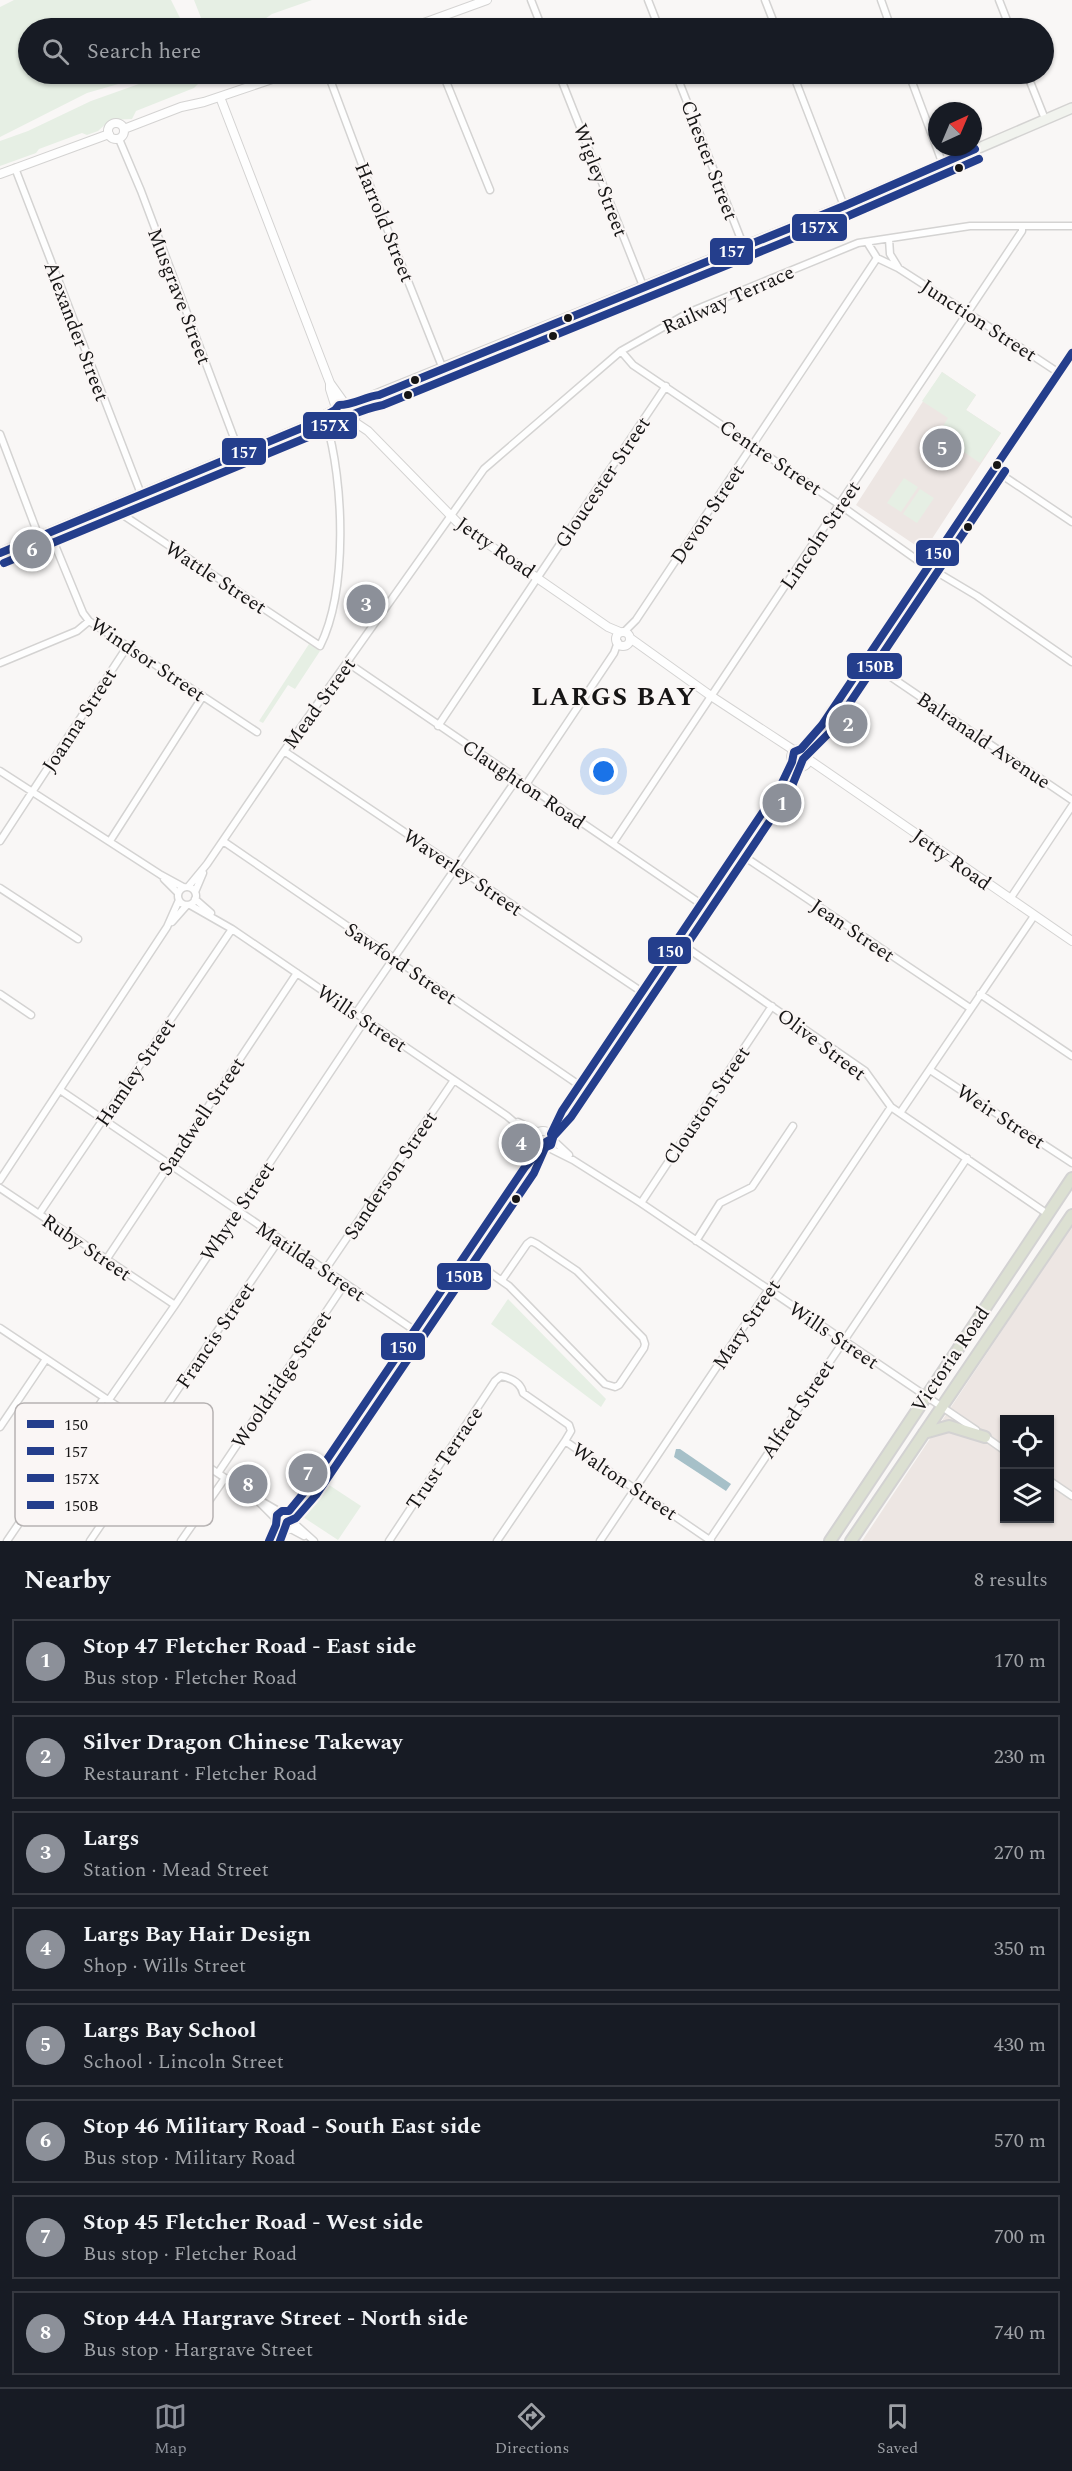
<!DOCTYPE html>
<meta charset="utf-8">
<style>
body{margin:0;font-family:Spectral,serif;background:#242831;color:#f1f3f6}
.controls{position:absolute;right:18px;bottom:18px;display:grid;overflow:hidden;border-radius:0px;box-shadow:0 2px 4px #0004}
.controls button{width:54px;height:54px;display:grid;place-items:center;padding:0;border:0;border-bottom:2px solid #363941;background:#171b24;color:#f1f3f6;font:30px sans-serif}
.compass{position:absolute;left:928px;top:102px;width:54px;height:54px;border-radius:50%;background:#171b24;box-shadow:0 2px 4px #0004;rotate:44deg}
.you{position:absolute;left:604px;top:772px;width:21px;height:21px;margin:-15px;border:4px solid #fff;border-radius:50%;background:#1a73e8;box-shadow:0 0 0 9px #1a73e833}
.badge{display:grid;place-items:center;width:39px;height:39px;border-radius:50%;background:#8c9099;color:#fff;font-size:20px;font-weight:700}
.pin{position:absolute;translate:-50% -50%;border:3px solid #fff;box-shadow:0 2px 6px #0006}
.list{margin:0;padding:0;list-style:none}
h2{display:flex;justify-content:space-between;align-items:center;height:78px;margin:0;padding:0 24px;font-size:26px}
h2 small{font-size:20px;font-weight:400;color:#9ea1a6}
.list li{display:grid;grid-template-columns:39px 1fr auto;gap:18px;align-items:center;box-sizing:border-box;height:84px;margin:0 12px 12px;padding:0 12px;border:2px solid #363941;border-radius:0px}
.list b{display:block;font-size:22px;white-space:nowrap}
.list p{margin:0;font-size:20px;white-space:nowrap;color:#9ea1a6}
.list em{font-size:20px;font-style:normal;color:#9ea1a6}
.icon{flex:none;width:33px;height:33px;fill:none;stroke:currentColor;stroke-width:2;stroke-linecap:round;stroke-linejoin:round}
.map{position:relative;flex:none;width:1072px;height:1541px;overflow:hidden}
.search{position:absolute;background:#171b24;box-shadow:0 2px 4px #0004;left:18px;right:18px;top:18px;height:66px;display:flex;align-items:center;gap:15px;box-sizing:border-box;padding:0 21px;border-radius:33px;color:#9ea1a6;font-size:22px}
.sheet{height:846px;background:#171b24}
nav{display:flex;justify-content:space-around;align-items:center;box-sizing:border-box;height:84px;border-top:2px solid #363941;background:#171b24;font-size:16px;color:#9ea1a6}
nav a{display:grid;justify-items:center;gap:3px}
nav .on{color:#8c9099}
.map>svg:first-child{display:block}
.built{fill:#ede6e3;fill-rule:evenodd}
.green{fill:#e6efe4}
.water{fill:#a6c0c8}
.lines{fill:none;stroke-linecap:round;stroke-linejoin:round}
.minor-casing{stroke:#d4d3d2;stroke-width:9}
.tertiary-casing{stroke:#d4d3d2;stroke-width:10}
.secondary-casing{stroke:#d4d3d2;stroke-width:12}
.trunk-casing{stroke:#d3d2d2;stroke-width:14}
.minor{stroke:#fefefe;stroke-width:6}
.tertiary{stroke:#fefefe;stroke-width:8}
.secondary{stroke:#f1f3ee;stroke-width:9}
.trunk{stroke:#dce0d2;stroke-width:10}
.bus-1-casing{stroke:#faf6f5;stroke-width:12}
.bus-2-casing{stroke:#faf6f5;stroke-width:12}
.bus-3-casing{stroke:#faf6f5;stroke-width:12}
.bus-4-casing{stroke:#faf6f5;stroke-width:12}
.bus-1{stroke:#243e8c;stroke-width:8}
.bus-2{stroke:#243e8c;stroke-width:8}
.bus-3{stroke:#243e8c;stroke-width:8}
.bus-4{stroke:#243e8c;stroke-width:8}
.bus-dot{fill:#161515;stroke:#faf6f5;stroke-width:2}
.labels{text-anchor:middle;stroke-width:4.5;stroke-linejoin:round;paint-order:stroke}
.street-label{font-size:20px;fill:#161515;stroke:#faf6f5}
.district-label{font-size:26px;font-weight:bold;letter-spacing:1.5px;fill:#161515;stroke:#faf6f5}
.key{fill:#faf6f5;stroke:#b6b2b2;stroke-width:1.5}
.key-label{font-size:16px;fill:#161515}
.line-badge{stroke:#faf6f5;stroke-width:2}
.badge-label{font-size:16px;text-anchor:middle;font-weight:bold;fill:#fff}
</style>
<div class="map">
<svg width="1072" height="1541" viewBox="0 0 1072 1541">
<rect width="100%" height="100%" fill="#f9f7f6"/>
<path class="built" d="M942,372L976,395L966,410L1001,433L924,551L856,505Z
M1072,1226V1541H862L971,1377ZM1004,1420H1050V1518H1004Z"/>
<path class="green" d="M14,0H171L185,28H28V74H153L87,93L0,137V7Z
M194,0H312L272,14L252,28H205Z
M167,74H194L198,84L194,88L136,111L132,119L110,120L98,131L87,135L82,133L39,149L36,153L0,166V141L28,131L91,101Z
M942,372L976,395L966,410L1001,433L980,463L938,434L948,418L922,401Z
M904,478L918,487L901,512L887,503Z
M920,489L934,498L917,523L903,514Z
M309,644L320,651L295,689L288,685L263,723L259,721Z
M508,1299L606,1399L601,1407L491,1324Z
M326,1483L361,1506L338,1540L303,1517Z"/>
<path class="water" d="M676,1449H680L731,1484L726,1491L674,1457Z"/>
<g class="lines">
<g class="minor-casing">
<path id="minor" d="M531,0L542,28
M648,0L659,28
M765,0L776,28
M881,0L891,28
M999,0L1010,28
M328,74L367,178L443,369
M443,74L490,190
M559,74L643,286
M676,74L744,247
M793,74L844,206
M909,74L942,162
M1027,74L1045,119
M119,139L141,191L240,454
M15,168L141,494
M889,239L890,254L898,267
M867,242L877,258L898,268L968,313L1059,373
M621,351L633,365L840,505L920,562L977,596L1072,662
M0,434L39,537
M993,469L1072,522
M111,507L320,646C348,590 344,481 326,422
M50,533L83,613L89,621L257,732
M624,632L636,620L877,258
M866,660L1072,800
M0,663L77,631L89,621
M348,663L701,904
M438,726L666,386
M284,751L642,992
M0,771L161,875L183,887
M525,786L614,653L618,642
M0,841L127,647
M110,841L203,696
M223,841L579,1085
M613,843L1022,231V226
M736,851L970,1008
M164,879L178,893
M188,887L207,864L284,751L484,469L621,351L690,312L858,243L970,226H1072
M178 896a9 9 0 1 1 18 0a9 9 0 1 1-18 0Z
M0,888L78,939
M195,892L203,873
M195,899L211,913
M1010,899L1072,806
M190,905L232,929L507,1116L534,1139
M172,922L187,905
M677,941L865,1071L891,1107L1049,1215
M0,994L31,1015
M980,994L1072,1056
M356,1013L516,780
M930,1070L1072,1163
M60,1090L414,1330
M900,1113L1034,916
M518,1122L538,1132
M553,1140L569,1155
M549,1148L573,1160L641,1203L976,1430
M0,1180L167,927L179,900
M0,1188L175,1305
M641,1203L772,1006
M39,1214L232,929
M696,1241L720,1203L752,1187L793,1126
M465,1255L509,1286L605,1384L615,1387L619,1385L644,1348L645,1344L643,1338L577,1271L537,1244L531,1241L527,1244L502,1280
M106,1260L297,973
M325,1270L454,1080
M0,1328L255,1498L275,1518
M108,1401L175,1305L365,1020
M0,1427L46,1359
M151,1429L279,1240
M984,1436L1004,1450
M218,1473L344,1285
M1050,1481L1072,1496
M261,1501L280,1512
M295,1524L314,1541
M291,1529L304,1536
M7,1541L104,1398
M90,1541L161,1436
M181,1541L225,1478
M389,1541L495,1381L501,1376C511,1378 521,1383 523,1393L569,1425L571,1431L565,1441L711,1541
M497,1541L565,1441
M600,1541L891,1107
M709,1541L967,1158"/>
</g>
<g class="tertiary-casing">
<path id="tertiary" d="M410,28L487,0
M220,97L330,383L345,404
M108 131a8 8 0 1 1 16 0a8 8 0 1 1-16 0Z
M124,129L181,107L204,102L287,74
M0,174L109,134
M330,383V389L336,408
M350,419L368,431L459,524L608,627L620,632
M616 639a7 7 0 1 1 14 0a7 7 0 1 1-14 0Z
M630,638L711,696L795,751
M801,749L822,725L866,660L1072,353
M791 758a9 9 0 1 1 18 0a9 9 0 1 1-18 0Z
M808,759L1072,941
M534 1140a9 9 0 1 1 18 0a9 9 0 1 1-18 0Z
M551,1134L562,1111L781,785L792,762
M275 1520a10 10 0 1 1 20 0a10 10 0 1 1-20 0Z
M289,1511L307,1489L525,1167L541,1149
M269,1541L276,1525"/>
</g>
<g class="secondary-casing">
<path id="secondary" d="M344,404L351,405L356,410L355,416L348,420L340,419L335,411L337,406Z
M351,405L844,206L1072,108
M0,553L309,425L335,410"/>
</g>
<g class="trunk-casing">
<path id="trunk" d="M924,1433L949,1426L985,1437
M830,1541L1072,1178
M851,1541L1072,1215"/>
</g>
<use href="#minor" class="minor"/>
<use href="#tertiary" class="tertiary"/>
<use href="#secondary" class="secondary"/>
<use href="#trunk" class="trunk"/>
<g class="bus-1-casing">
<path id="bus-1" d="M269,1541L276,1525L277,1515L282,1511H289L307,1489L525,1167L541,1149L551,1145L553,1138L551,1134L562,1111L781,785L792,762L794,752L801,749L822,725L1072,353"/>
</g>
<g class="bus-2-casing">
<path id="bus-2" d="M0,553L309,425L335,410L339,405C354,405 364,397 379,395L844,206L975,149"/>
</g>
<g class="bus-3-casing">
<path id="bus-3" d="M4,563L313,435C336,422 357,410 383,405L848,216L979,159"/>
</g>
<g class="bus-4-casing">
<path id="bus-4" d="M280,1541L287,1522L296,1518L316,1495L534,1173L545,1148L546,1142L551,1139L571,1117L790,791L803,759L831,731L1005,471"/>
</g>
<use href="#bus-1" class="bus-1"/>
<use href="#bus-2" class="bus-2"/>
<use href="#bus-3" class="bus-3"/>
<use href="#bus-4" class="bus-4"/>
</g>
<g class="bus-dot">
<circle cx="959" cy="168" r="5"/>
<circle cx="568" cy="318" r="5"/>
<circle cx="553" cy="336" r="5"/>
<circle cx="415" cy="380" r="5"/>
<circle cx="408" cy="395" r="5"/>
<circle cx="997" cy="465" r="5"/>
<circle cx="968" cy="527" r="5"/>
<circle cx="516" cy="1199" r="5"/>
</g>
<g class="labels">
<g class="street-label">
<text transform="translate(710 160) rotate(69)" y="7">Chester Street</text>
<text transform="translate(601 180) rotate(69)" y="7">Wigley Street</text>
<text transform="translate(385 222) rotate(68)" y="7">Harrold Street</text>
<text transform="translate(180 296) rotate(69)" y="7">Musgrave Street</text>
<text transform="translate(728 299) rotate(-24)" y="7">Railway Terrace</text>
<text transform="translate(979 320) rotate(33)" y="7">Junction Street</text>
<text transform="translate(77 331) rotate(69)" y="7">Alexander Street</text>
<text transform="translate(771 457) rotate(34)" y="7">Centre Street</text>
<text transform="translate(602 482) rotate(-56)" y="7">Gloucester Street</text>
<text transform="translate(707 514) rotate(-56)" y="7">Devon Street</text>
<text transform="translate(820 535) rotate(-56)" y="7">Lincoln Street</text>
<text transform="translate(496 547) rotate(35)" y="7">Jetty Road</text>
<text transform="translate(216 577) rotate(33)" y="7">Wattle Street</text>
<text transform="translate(148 659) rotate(34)" y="7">Windsor Street</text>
<text transform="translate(319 703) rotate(-54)" y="7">Mead Street</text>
<text transform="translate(79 720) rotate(-57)" y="7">Joanna Street</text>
<text transform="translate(984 740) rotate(34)" y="7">Balranald Avenue</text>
<text transform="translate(524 784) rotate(34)" y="7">Claughton Road</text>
<text transform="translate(952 859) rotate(35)" y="7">Jetty Road</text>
<text transform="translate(463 872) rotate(34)" y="7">Waverley Street</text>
<text transform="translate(853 930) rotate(34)" y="7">Jean Street</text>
<text transform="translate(401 963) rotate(34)" y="7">Sawford Street</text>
<text transform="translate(362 1018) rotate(34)" y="7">Wills Street</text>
<text transform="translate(822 1044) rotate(37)" y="7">Olive Street</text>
<text transform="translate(135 1072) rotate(-56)" y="7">Hamley Street</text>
<text transform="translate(706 1105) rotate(-56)" y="7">Clouston Street</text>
<text transform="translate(201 1116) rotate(-56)" y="7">Sandwell Street</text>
<text transform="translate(1001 1116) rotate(33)" y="7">Weir Street</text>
<text transform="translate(390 1175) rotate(-56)" y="7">Sanderson Street</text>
<text transform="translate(237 1211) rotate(-56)" y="7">Whyte Street</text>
<text transform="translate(87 1247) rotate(34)" y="7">Ruby Street</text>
<text transform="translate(311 1261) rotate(34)" y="7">Matilda Street</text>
<text transform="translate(746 1324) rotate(-56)" y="7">Mary Street</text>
<text transform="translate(215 1335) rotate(-56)" y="7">Francis Street</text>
<text transform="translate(834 1335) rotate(34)" y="7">Wills Street</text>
<text transform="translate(950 1359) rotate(-56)" y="7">Victoria Road</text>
<text transform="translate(281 1379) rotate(-56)" y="7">Wooldridge Street</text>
<text transform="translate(797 1409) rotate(-56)" y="7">Alfred Street</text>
<text transform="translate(444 1458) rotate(-56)" y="7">Trust Terrace</text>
<text transform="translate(625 1481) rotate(34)" y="7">Walton Street</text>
</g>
<g class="district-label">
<text x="614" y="705">LARGS BAY</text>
</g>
</g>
<rect x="15" y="1403" width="198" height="123" rx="9" class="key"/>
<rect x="27" y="1420" width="27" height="8" fill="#243e8c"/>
<rect x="27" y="1447" width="27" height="8" fill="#243e8c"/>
<rect x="27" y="1474" width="27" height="8" fill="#243e8c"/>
<rect x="27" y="1501" width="27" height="8" fill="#243e8c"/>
<g class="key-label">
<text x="64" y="1430">150</text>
<text x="64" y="1457">157</text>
<text x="64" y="1484">157X</text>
<text x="64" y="1511">150B</text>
</g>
<g class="line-badge">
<rect x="791" y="213" width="57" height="29" rx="6" fill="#243e8c"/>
<rect x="709" y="237" width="45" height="29" rx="6" fill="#243e8c"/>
<rect x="302" y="411" width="56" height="29" rx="6" fill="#243e8c"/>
<rect x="221" y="437" width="46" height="29" rx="6" fill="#243e8c"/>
<rect x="915" y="539" width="45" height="28" rx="6" fill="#243e8c"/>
<rect x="846" y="652" width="57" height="28" rx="6" fill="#243e8c"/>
<rect x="647" y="936" width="45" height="29" rx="6" fill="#243e8c"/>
<rect x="436" y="1262" width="56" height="29" rx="6" fill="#243e8c"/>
<rect x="380" y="1332" width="46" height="29" rx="6" fill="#243e8c"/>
</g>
<g class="badge-label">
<text x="819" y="233">157X</text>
<text x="732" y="257">157</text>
<text x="330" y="431">157X</text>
<text x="244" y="458">157</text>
<text x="938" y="559">150</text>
<text x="875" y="672">150B</text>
<text x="670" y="957">150</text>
<text x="464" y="1282">150B</text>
<text x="403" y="1353">150</text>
</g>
</svg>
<div class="controls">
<button><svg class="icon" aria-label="locate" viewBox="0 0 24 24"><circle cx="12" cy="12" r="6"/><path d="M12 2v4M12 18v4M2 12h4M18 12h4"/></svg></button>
<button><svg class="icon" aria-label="layers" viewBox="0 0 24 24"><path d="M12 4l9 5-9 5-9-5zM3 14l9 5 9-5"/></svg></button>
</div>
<svg class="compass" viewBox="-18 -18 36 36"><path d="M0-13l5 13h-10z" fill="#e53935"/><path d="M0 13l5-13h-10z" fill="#9ea1a6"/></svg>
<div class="you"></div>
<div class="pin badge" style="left:782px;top:803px">1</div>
<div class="pin badge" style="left:848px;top:724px">2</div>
<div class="pin badge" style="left:366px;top:604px">3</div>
<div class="pin badge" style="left:521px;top:1143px">4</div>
<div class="pin badge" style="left:942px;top:448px">5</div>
<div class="pin badge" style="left:32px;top:549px">6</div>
<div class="pin badge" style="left:308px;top:1473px">7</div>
<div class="pin badge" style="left:248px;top:1484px">8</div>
<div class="search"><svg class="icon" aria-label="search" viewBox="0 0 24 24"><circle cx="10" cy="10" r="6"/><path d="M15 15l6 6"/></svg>Search here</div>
</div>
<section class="sheet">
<h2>Nearby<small>8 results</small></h2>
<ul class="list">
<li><span class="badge">1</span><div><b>Stop 47 Fletcher Road - East side</b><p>Bus stop · Fletcher Road</p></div><em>170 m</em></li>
<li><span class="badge">2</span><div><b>Silver Dragon Chinese Takeway</b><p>Restaurant · Fletcher Road</p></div><em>230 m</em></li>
<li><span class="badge">3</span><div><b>Largs</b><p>Station · Mead Street</p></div><em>270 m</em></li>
<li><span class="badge">4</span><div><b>Largs Bay Hair Design</b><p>Shop · Wills Street</p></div><em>350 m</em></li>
<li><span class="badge">5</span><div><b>Largs Bay School</b><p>School · Lincoln Street</p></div><em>430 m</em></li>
<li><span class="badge">6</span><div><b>Stop 46 Military Road - South East side</b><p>Bus stop · Military Road</p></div><em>570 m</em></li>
<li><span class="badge">7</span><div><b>Stop 45 Fletcher Road - West side</b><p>Bus stop · Fletcher Road</p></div><em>700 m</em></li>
<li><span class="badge">8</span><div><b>Stop 44A Hargrave Street - North side</b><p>Bus stop · Hargrave Street</p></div><em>740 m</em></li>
</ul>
</section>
<nav>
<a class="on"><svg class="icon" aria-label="map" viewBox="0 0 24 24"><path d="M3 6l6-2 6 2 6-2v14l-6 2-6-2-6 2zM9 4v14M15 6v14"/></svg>Map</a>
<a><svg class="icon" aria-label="directions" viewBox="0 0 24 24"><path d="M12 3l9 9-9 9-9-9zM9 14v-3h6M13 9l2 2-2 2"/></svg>Directions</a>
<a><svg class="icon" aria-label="saved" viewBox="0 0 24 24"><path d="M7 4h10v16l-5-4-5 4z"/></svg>Saved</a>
</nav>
